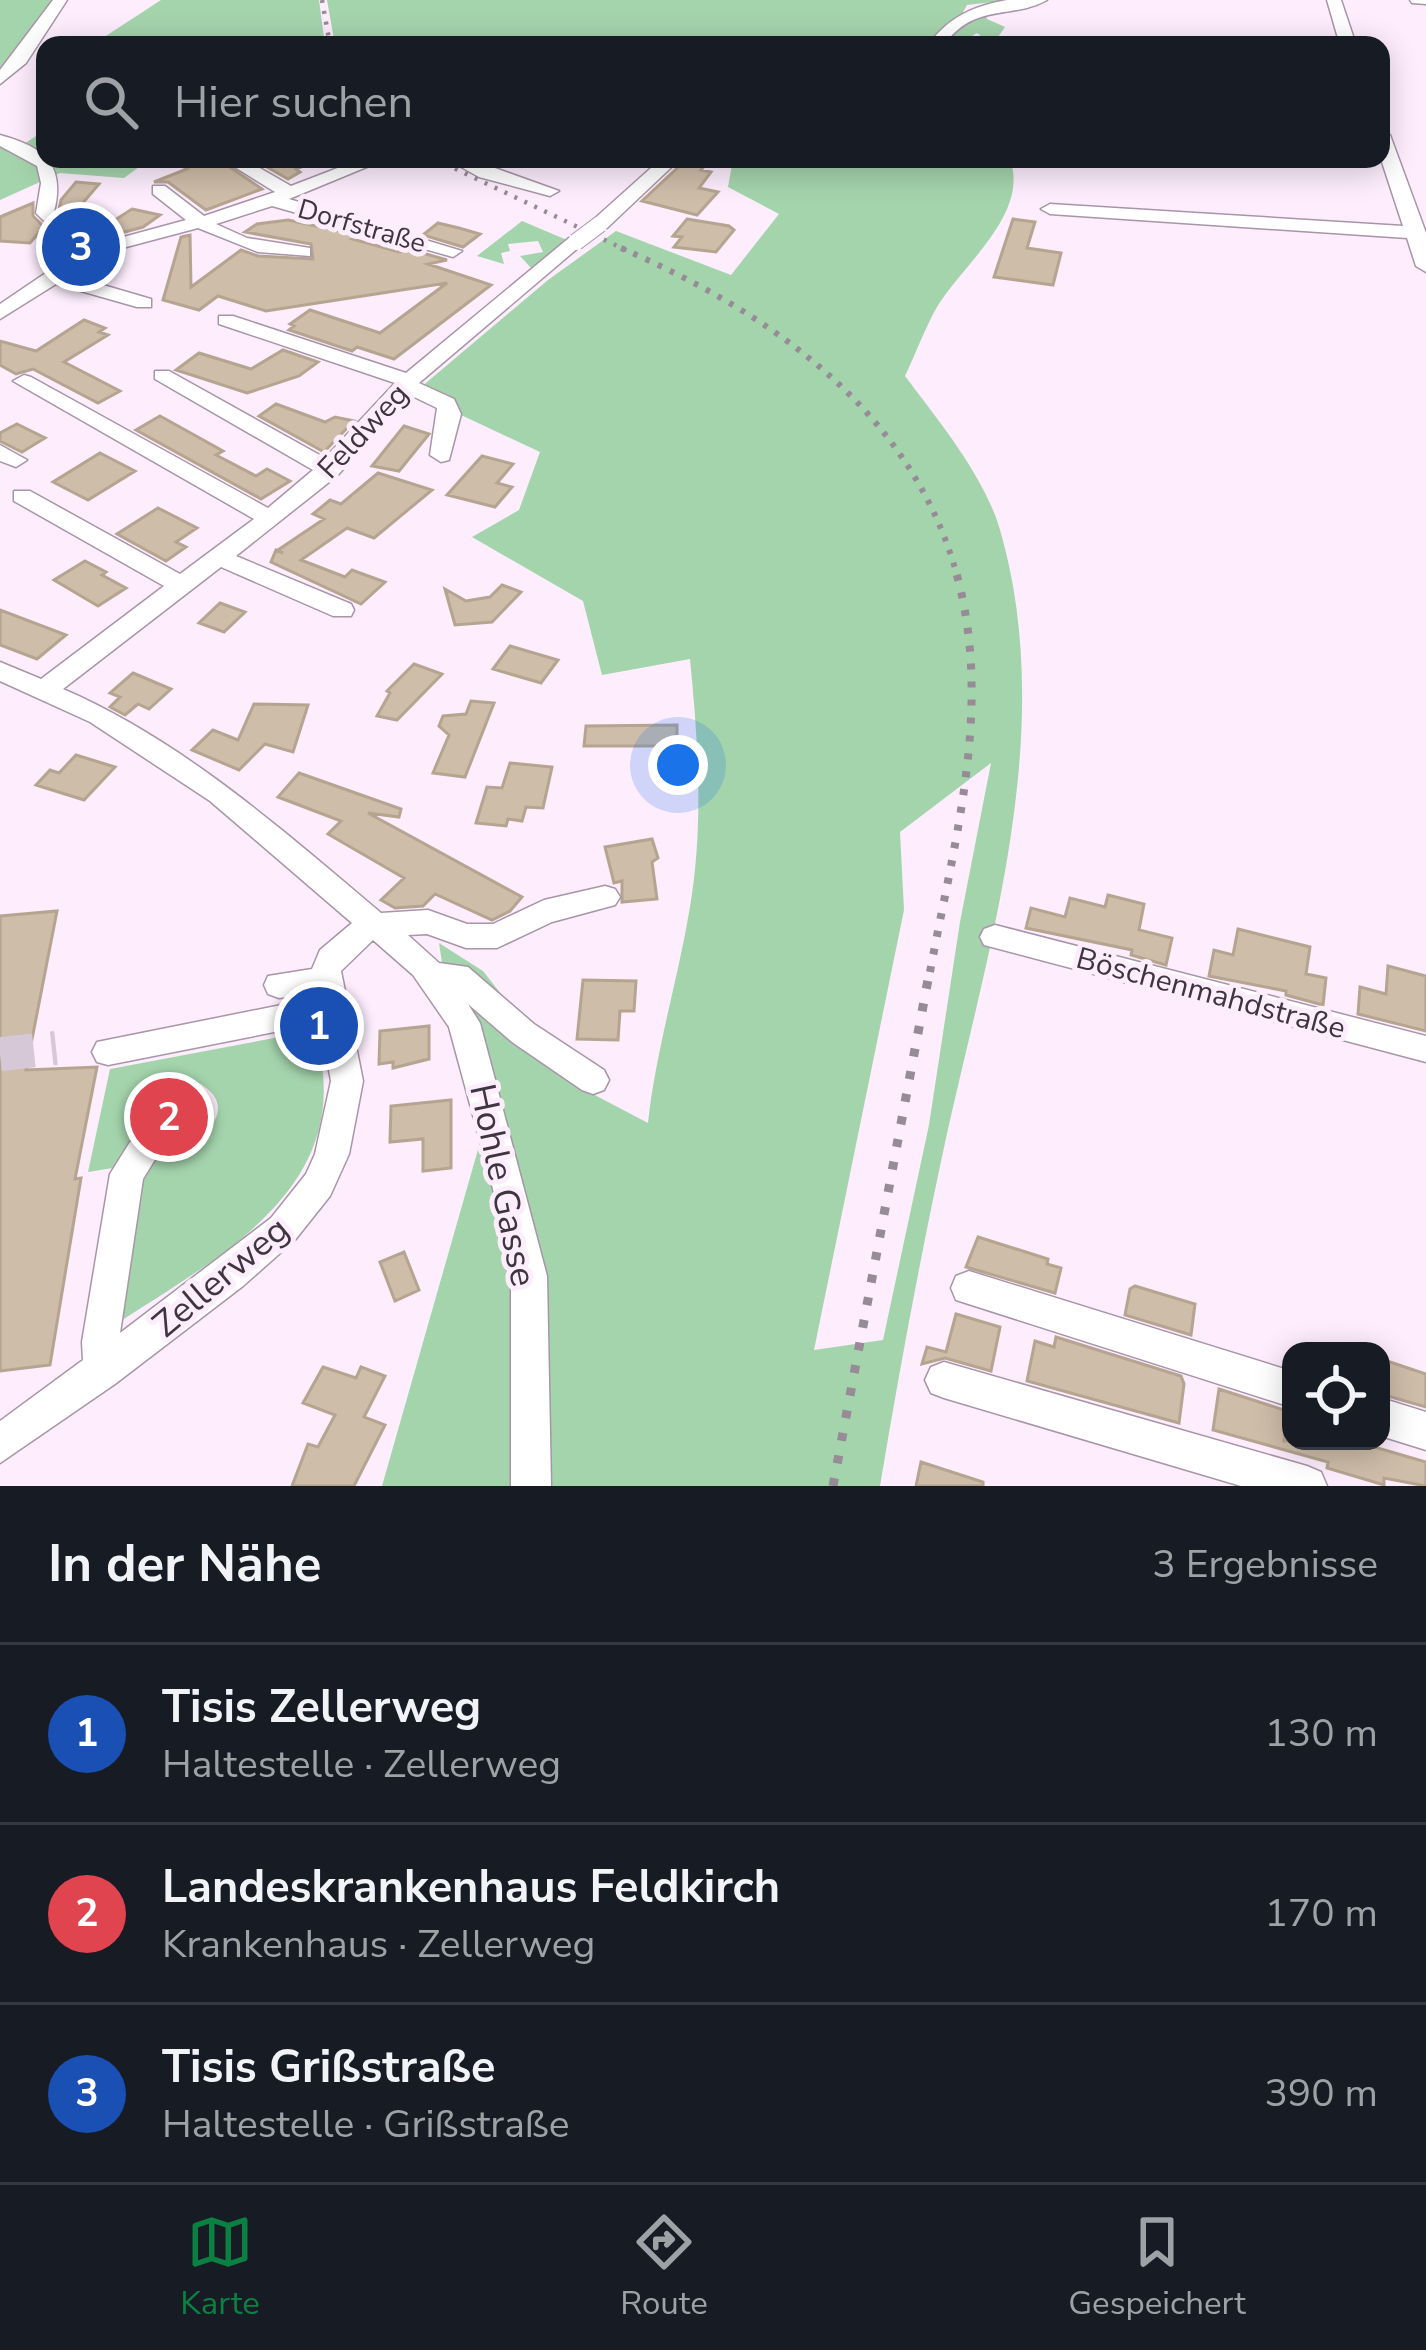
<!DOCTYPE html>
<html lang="de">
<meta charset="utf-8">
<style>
body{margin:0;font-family:"Nunito Sans",sans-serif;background:#20242c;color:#f1f3f6}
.controls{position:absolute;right:36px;bottom:36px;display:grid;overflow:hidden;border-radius:24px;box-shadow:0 6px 30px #0003}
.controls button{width:108px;height:108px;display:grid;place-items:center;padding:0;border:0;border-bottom:3px solid #363941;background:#171b24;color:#f1f3f6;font:60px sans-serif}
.you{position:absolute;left:678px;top:765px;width:42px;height:42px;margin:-30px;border:9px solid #fff;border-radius:50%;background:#1a73e8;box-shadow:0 0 0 18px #1a73e833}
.badge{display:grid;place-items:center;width:78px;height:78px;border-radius:50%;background:#0b8043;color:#fff;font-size:39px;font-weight:700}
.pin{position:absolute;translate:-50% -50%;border:6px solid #fff;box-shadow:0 3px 12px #0006}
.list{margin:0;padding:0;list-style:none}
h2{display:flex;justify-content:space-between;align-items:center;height:156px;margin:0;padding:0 48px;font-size:51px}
h2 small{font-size:39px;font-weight:400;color:#9ea1a6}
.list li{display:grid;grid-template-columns:78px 1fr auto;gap:36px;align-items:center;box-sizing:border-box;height:180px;padding:0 48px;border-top:3px solid #363941}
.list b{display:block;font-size:45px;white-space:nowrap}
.list p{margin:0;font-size:39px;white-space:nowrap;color:#9ea1a6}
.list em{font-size:39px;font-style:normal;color:#9ea1a6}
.icon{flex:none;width:66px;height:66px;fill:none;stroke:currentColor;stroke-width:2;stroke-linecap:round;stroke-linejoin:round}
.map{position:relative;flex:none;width:1426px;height:1486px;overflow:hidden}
.search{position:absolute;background:#171b24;box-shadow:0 6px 30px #0003;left:36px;right:36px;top:36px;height:132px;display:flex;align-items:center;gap:30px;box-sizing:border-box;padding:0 42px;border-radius:24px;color:#9ea1a6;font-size:45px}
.sheet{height:696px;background:#171b24}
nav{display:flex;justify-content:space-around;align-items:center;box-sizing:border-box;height:168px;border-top:3px solid #363941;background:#171b24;font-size:33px;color:#9ea1a6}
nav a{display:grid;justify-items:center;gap:6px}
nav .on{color:#0b8043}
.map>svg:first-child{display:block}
.green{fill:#a4d4ac;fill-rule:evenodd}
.building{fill:#cebda9;stroke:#b5a490;stroke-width:3}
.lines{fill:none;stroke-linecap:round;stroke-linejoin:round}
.minor-tunnel{stroke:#d7c8d7;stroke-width:34;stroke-dasharray:34 18;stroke-linecap:butt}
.minor-casing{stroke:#a895a8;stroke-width:3}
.minor{fill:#fff;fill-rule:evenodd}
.rail-far3{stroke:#978b97;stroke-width:4.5;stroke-dasharray:3 8;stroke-linecap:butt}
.rail-far2{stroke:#978b97;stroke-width:6;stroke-dasharray:4.5 9;stroke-linecap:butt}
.rail-far1{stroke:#978b97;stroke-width:8;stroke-dasharray:6 12;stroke-linecap:butt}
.rail{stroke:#978b97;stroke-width:9;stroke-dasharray:8 15;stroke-linecap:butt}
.minor-bridge-casing{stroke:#a895a8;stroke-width:18;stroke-linecap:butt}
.minor-bridge{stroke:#fff;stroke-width:16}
.labels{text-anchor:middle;stroke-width:10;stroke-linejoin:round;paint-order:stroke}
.far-street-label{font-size:27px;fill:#3e363e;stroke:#fdedfd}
.street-label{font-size:30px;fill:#3e363e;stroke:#fdedfd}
.near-street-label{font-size:36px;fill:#3e363e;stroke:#fdedfd}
</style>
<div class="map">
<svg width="1426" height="1486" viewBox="0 0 1426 1486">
<rect width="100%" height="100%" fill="#fdedfd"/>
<path class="green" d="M0,0H59L0,78Z
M161,0H319L325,45H92Z
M327,0H1011L967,5L963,12H986L987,19L1005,27L998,37L1001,45H992L977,33L958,45H335Z
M45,130V159H150L124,178L60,173L0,200V140L21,146Z
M733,159H1010C1030,214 962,265 937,307C925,328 916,353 905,376C938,420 985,477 1000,530C1057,726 991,938 948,1129C922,1248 900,1366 880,1486H382L485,1125L455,1048L439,943L483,971L570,1082L648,1123C656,1049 678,980 690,907C704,825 698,741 690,659L602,675L583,601L472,537L519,510L540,452L414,393L548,280L616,231L731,275L779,214L728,187ZM991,763L960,922L929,1125L883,1340L814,1350L904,910L900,832Z
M522,221L567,240L532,269L520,256L543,252L538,241L508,244L510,251L501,253L504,264L477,256Z
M306,1032L310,1047L318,1045C354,1190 215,1259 113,1326L135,1175L157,1150C195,1151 248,1109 197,1082C164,1077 118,1104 141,1141L119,1167L88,1172L110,1069Z"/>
<path class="building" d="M170,159H218L262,189L206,210L168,182H154L187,169Z
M253,159H319V160L296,169L300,172L288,179Z
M687,159H710L701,170L711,172L699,188L718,192L697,215L642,201Z
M76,182L99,184L69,219L59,210L61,200Z
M33,203V216L44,227L30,243L0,241V217Z
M132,209L160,215L143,227L99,239L90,236Z
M687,219L729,226L734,230L716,252L674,247L682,237L673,236Z
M1013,219L1035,222L1027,248L1061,253L1053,285L994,277Z
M288,220L358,235L352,239L400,252L405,248L447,260L428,264L491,285L394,359L357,347L352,351L289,330L294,326L290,324L310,310L380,333L447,283L266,311L218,296L199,310L163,300L181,237L190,235L191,287L241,250L258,256L313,259L311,244L245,232L257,224Z
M438,223L459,228L480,234L463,247L423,235Z
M84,320L105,328L99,332L108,335L64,362L120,391L98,403L33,369L16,374L0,365V341L36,351Z
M283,350L318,362L299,376L247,393L176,370L199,353L251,369Z
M276,404L325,422L335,417L354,421L324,452L259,416Z
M160,416L223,451L216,455L256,476L267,469L290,481L261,499L136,430Z
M17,424L45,438L22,452L0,441V433Z
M404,426L429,434L399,471L372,466Z
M100,453L135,471L88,500L53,482Z
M482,456L513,464L497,483L512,487L495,507L447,495Z
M378,473L432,490L374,538L347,528L301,560L345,577L352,570L385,582L361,604L271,562L276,550L283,553L278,550L324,519L313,514L330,500L341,504Z
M158,508L197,528L176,542L186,547L166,561L117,534Z
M85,561L106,572L102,575L126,588L98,606L54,580Z
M502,585L521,592L492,622L455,625L445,589L466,601L490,597Z
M220,603L245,612L224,632L199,623Z
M0,610L66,635L37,659L0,645Z
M510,646L558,660L541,683L493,669Z
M414,664L442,674L397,720L377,716L390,693L387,691Z
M133,673L171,689L149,709L138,704L125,715L110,707L120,697L110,693Z
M471,701L494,703L465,777L433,773L449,735L439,726L443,716L466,714Z
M254,704L308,705L293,752L265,744L239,770L192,750L213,730L238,740Z
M677,725V746H584L586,726Z
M76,755L115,767L84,800L36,785L50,770L59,773Z
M510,763L552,767L543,808L526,807L522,821L508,819L506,826L476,823L487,787L502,788Z
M299,773L401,809L399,817L368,813L522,897L510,911L492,920L435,894L423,906L395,908L381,900L404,878L328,834L341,821L278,797Z
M652,839L658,858L652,862L657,899L622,902V881L614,883L605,847Z
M1108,895L1144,904L1139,930L1172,938L1166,965L1131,955L1132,950L1026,928L1031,908L1065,917L1070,898L1105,907Z
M57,911L26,1070L97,1067L75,1179L81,1178L50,1365L0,1371V916Z
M1238,929L1310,947L1306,974L1326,978L1323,1005L1286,995V991L1209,976L1214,950L1233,955Z
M1388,966L1426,976V1031L1358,1014L1360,987L1386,994Z
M583,980L636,981L634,1011H620L618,1040L577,1039Z
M429,1026V1059L393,1068V1062L379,1064L380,1031Z
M451,1100V1168L423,1171V1139L390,1142L391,1106Z
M978,1237L1048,1259L1047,1264L1061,1268L1055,1293L966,1267Z
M404,1252L419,1290L395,1301L380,1262Z
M1135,1286L1195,1304L1191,1335L1125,1315L1130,1289Z
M956,1314L1000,1327L991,1371L945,1358L922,1364L927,1347L946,1352Z
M1056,1337L1181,1376L1184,1384L1179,1423L1027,1381L1035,1341L1054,1347Z
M1381,1359L1426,1374V1407L1381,1394Z
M323,1367L356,1378L361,1367L385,1376L364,1417L385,1425L354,1486H292L308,1444L318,1447L335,1415L303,1403Z
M1219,1389L1287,1411L1284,1441H1354L1426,1462V1486L1384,1478V1485L1327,1468L1328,1462L1213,1430Z
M921,1462L983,1482V1486H916Z"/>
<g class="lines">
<path class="minor-tunnel" d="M0,1054L56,1048"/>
<g class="minor-casing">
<path id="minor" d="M53,0H67L26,63L0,84V70Z
M1007,0H1047C1011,20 975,2 944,45H928C949,17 973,6 1007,0Z
M1327,0H1341L1356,45H1340Z
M1410,0H1426V4L1412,3Z
M1381,130L1390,135L1426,233V272L1416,266L1407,238L1050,214L1041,209L1050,204L1403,226L1381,159Z
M0,135C44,147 66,164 54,212L80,236L83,248L186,220L153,194V186H165L204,216L275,192L222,159H244L291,186L361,159H386L289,199L462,251L453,257L272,206L216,224L247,238L310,248V256L258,252L198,228L100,254L69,275L151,299V307H137L56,284L0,319V304L65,260L64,241L36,213L41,183L37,166L0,146Z
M447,159H470L559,191L550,196L479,177Z
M661,159H680L607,228H593V220Z
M569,238L585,242L419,383L454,399L461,414L449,460L441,462L430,455L437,408L408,394L338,475L236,556L351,604L354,610L351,616H333L221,567L63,689C183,741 281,829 381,913L428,910L467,924H493L544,900L605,886L615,889L620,897L615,905L552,922L497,948H466L427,934L408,935L439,963L468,967L534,1024L604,1070L609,1080L604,1090L593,1094L582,1090L512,1042L468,1004L480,1023L547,1276L551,1486H511V1276L493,1189L449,1027L413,975L373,940L341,971L363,1081L349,1154L330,1196L295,1240L243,1286L115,1384L0,1463V1421L83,1360L82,1342L110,1174L130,1142L142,1138L154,1142L159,1153L143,1179L120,1333L271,1218L306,1174L315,1154L331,1081L320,1023L108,1065L97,1062L92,1052L97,1042L316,998L315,994L279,998L268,994L264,985L268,976L312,969L320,950L352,923L210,801L90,722L0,681V662L41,679L164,586L14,501V491H30L180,574L254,519L13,381L24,375L31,377L268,508L313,470L155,379V371H169L325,458L395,383L219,324V316H233L406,373Z
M0,445L27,460L16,467L0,461Z
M995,925L1426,1036V1062L984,945L980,937L984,929Z
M969,1271L1291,1371V1407L956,1300L951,1288L956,1276Z
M944,1362L1307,1466L1321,1472L1327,1486H1241L944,1398L931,1393L925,1380L931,1367Z
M1381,1398L1426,1412V1450L1381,1436Z"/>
</g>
<use href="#minor" class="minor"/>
<path class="rail-far3" d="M322,0L330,45
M435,159L628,251"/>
<path class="rail-far2" d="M621,248C768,312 907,407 955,568"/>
<path class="rail-far1" d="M930,972C955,837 995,701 954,565"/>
<path class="rail" d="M833,1486L930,969"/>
<g class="minor-bridge-casing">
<path id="minor-bridge" d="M576,242L600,224"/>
</g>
<use href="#minor-bridge" class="minor-bridge"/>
</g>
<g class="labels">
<g class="far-street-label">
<text transform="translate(362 226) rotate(16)" y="9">Dorfstraße</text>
</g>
<g class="street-label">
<text transform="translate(363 431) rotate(-47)" y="10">Feldweg</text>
<text transform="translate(1211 993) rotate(15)" y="10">Böschenmahdstraße</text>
</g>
<g class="near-street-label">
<text transform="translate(504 1185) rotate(78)" y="13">Hohle Gasse</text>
<text transform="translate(220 1276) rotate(-40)" y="13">Zellerweg</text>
</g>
</g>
</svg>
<div class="controls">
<button><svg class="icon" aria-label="locate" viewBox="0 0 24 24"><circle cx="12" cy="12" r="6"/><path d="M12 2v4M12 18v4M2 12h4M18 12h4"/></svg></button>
</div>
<div class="you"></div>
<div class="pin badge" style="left:319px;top:1026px;background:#1a4fb4">1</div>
<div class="pin badge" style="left:169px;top:1117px;background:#e0444e">2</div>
<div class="pin badge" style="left:81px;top:247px;background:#1a4fb4">3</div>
<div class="search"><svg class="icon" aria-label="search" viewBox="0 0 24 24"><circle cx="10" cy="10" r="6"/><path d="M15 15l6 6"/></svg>Hier suchen</div>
</div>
<section class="sheet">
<h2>In der Nähe<small>3 Ergebnisse</small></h2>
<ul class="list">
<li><span class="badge" style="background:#1a4fb4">1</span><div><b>Tisis Zellerweg</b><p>Haltestelle · Zellerweg</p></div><em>130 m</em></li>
<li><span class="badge" style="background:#e0444e">2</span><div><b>Landeskrankenhaus Feldkirch</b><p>Krankenhaus · Zellerweg</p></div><em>170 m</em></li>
<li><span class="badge" style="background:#1a4fb4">3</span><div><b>Tisis Grißstraße</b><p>Haltestelle · Grißstraße</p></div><em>390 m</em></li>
</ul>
</section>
<nav>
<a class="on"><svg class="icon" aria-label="map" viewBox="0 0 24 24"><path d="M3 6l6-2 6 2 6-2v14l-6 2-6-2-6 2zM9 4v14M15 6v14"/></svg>Karte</a>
<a><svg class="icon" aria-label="directions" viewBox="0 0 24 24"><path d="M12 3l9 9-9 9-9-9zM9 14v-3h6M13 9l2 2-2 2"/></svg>Route</a>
<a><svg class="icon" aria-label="saved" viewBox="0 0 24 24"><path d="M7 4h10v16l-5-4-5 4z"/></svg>Gespeichert</a>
</nav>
